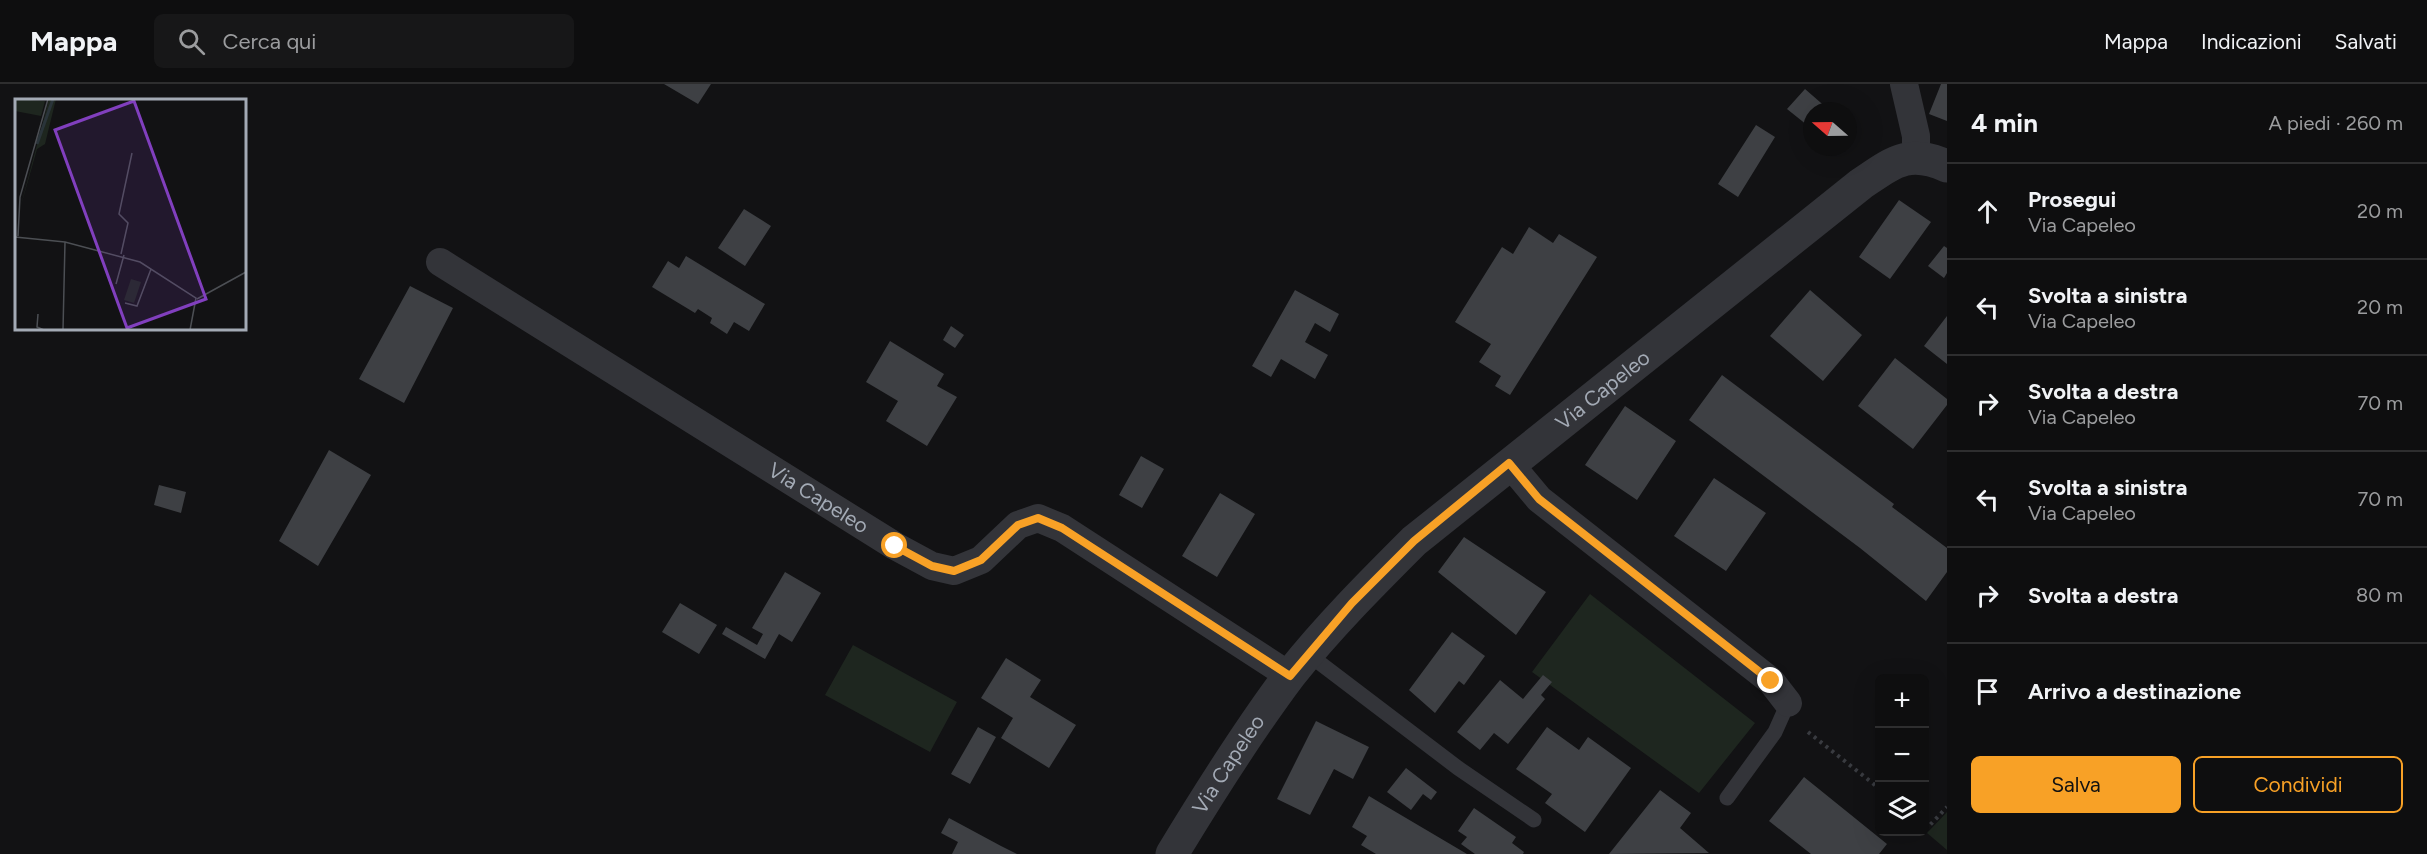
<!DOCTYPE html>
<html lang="it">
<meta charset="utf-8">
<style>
body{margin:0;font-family:Figtree,sans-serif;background:#171718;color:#f1f3f6}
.controls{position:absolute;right:18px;bottom:18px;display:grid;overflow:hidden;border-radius:9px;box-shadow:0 6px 24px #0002}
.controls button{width:54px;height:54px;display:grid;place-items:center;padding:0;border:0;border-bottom:2px solid #2e2e2f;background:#0e0e0f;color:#f1f3f6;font:30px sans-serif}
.compass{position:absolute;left:1803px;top:18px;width:54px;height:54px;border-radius:50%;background:#0e0e0f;box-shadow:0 6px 24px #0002;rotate:290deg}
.stop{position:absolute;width:18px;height:18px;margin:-14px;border:4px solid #f8a126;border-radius:50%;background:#fff}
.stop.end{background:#f8a126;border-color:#fff;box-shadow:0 2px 6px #0008}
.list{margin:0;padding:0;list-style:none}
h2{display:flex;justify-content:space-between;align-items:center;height:78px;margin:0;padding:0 24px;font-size:26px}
h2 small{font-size:20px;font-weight:400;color:#9b9c9e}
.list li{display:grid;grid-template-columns:39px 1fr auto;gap:18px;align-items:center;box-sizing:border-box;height:96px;padding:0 24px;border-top:2px solid #2e2e2f}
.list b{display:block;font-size:22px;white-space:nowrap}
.list p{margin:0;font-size:20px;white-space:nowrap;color:#9b9c9e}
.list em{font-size:20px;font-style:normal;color:#9b9c9e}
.actions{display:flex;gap:12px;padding:18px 24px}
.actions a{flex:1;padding:14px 0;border:2px solid #f8a126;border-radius:9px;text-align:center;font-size:21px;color:#f8a126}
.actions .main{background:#f8a126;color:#111}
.icon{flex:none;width:33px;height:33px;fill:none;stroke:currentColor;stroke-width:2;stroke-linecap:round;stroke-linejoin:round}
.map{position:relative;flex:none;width:1947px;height:770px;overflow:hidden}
header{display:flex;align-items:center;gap:36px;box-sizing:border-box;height:84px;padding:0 30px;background:#0e0e0f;border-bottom:2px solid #2e2e2f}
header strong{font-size:28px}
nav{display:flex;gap:33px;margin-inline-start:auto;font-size:21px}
.search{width:420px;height:54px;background:#171718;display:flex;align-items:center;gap:15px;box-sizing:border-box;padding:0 21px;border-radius:9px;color:#9b9c9e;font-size:22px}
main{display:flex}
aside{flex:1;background:#0e0e0f}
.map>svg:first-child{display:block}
.green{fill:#1e261f}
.building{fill:#3e4044}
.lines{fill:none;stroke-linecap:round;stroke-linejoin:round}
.path{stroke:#393b40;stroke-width:4;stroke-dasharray:3 4.5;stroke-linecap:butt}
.service{stroke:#333439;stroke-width:15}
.minor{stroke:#333439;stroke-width:28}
.tertiary{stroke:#333439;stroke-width:33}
.route{stroke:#f8a126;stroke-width:8}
.labels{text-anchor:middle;stroke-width:5;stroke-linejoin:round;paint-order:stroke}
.street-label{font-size:21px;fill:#a3aab5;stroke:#0d0d0f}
.inset-river{fill:none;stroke:#2a343a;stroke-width:3}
.inset-road{fill:none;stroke:#4c4f54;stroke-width:1.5}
.view{fill:#813fbe;fill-opacity:0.15;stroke:#813fbe;stroke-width:3}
.inset-edge{fill:none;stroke:#a3aab5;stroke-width:3}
</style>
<header>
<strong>Mappa</strong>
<div class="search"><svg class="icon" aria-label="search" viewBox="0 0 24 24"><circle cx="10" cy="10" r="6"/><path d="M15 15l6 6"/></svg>Cerca qui</div>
<nav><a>Mappa</a><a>Indicazioni</a><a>Salvati</a></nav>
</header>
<main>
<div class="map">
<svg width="1947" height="770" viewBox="0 0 1947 770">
<rect width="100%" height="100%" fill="#121214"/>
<path class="green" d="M1590,510L1755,639L1699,709L1532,588Z
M853,561L957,618L930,668L825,611Z
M1947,728V766L1927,749Z"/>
<path class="building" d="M664,0H711L698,20Z
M1941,0H1947V37L1929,30Z
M1805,5L1828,25L1812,27V45L1787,25Z
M1756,41L1775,53L1738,113L1718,100Z
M1899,116L1931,138L1890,195L1859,173Z
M744,125L771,142L745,182L718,164Z
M1529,143L1553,159L1559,150L1597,173L1510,311L1495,302L1501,292L1479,278L1491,260L1455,238L1502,163L1513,170Z
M1944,162L1947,164V189L1944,194L1928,182Z
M686,172L765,220L749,247L734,238L727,250L710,239L712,234L698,225L695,229L652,203L668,177L679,184Z
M410,202L453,224L404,319L359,295Z
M1295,206L1339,230L1330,248L1315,239L1305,258L1328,271L1315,295L1281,275L1271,293L1252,282Z
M1810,206L1862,251L1823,297L1770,252Z
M1947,232V280L1924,262Z
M951,242L964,251L955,264L943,256Z
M890,257L944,290L937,302L957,313L927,362L886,337L898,317L866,298Z
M1895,274L1947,315V321L1913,365L1858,322Z
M1722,291L1894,420L1892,423L1947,464V488L1926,517L1860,464L1689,336Z
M1625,322L1676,357L1637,416L1585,381Z
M329,366L371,391L318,482L279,457Z
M1141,372L1164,385L1142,424L1119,411Z
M1714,394L1766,429L1726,487L1674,452Z
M159,401L186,408L181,429L154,421Z
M1220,409L1255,430L1217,493L1182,472Z
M1464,453L1546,508L1516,551L1438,488Z
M785,488L821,509L792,558L779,550L765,575L722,550L726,543L757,561L763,550L752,544Z
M680,519L717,541L699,570L662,548Z
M1452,548L1485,572L1464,601L1459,597L1435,629L1409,606Z
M1006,574L1041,596L1030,613L1076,641L1049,684L1001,654L1013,634L981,614Z
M1543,591L1552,598L1541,611L1545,615L1508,660L1494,649L1480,666L1457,648L1500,596L1523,615Z
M1316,637L1369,663L1353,695L1334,685L1310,731L1277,715Z
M978,643L996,653L970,700L951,690Z
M1547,643L1579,666L1588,653L1631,684L1585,748L1545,719L1552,710L1516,685Z
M1406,684L1437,708L1431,716L1423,710L1411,726L1387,708Z
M1804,693L1887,760L1879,770H1811L1769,737Z
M1660,706L1691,729L1680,744L1709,769L1609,770Z
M1369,712L1384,721L1467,770H1376L1361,761L1367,752L1352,743Z
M1474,724L1516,753L1512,759L1524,768L1523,770H1475L1461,760L1467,753L1458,747Z
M949,734L1001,762L1017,770H952L958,758L941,749Z"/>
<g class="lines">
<path class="path" d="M1808,648L1880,705
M1924,740L1929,742L1947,723"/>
<path class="service" d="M1308,570L1458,684L1534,736
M1727,714L1775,648L1788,619"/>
<g class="minor">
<path d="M1904,0L1916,52V73"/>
<path id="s1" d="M440,178L895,462L932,482L954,487L981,476L1018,441L1038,434L1062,444L1290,592"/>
<path d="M1509,379L1539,415L1771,597L1788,619"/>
</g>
<path class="tertiary" id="s2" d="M1172,770C1209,709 1247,648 1290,591C1328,543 1371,500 1414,457L1861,100C1894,78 1908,65 1947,82"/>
</g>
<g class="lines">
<path class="route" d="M895,462L932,482L954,487L981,476L1018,441L1038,434L1062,444L1290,592L1352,519L1414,457L1509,379L1539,415L1771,597"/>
</g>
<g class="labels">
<g class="street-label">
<text dy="7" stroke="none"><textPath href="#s2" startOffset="639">Via Capeleo</textPath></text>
<text dy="7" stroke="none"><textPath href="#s1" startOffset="446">Via Capeleo</textPath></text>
<text dy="7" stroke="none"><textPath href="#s2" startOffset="106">Via Capeleo</textPath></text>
</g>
</g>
<g transform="translate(15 15)">
<rect width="231" height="231" fill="#121214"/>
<path d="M0,0L30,2L26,17L0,12ZM34,0H41L30,45L22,50L5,110ZM116,180L126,183L119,204L109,201Z" fill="#1e261f"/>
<path class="inset-river" d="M22,45L38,0"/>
<path class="inset-road" d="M3,137L5,98L33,0M0,138L50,143L125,163L181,199L175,231M106,155L113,124L104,115L117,54M101,185L109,156M182,200L231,173M110,204L122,207L136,170M23,215L22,228L29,231M48,231L50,143"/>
<path class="view" d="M119,2L191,200L112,229L40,31Z"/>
<rect width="231" height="231" class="inset-edge"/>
</g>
</svg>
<div class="controls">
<button>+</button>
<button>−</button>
<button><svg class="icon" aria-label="layers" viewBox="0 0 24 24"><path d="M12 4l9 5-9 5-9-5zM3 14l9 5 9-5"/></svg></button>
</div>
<svg class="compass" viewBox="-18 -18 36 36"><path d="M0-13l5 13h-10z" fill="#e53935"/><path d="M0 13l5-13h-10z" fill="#9b9c9e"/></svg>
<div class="stop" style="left:895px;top:462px"></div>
<div class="stop end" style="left:1771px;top:597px"></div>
</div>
<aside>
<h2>4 min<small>A piedi · 260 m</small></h2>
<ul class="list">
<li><svg class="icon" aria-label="ahead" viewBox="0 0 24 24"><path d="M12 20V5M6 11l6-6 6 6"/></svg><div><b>Prosegui</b><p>Via Capeleo</p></div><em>20 m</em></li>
<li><svg class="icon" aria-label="left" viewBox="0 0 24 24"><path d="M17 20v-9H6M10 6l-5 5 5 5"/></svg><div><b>Svolta a sinistra</b><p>Via Capeleo</p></div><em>20 m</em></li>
<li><svg class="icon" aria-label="right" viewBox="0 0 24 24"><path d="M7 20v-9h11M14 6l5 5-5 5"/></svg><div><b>Svolta a destra</b><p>Via Capeleo</p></div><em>70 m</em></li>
<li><svg class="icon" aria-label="left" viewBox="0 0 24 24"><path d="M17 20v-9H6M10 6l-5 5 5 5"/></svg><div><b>Svolta a sinistra</b><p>Via Capeleo</p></div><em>70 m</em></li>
<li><svg class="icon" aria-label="right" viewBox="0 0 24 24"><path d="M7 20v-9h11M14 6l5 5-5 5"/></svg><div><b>Svolta a destra</b></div><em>80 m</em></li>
<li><svg class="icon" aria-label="arrive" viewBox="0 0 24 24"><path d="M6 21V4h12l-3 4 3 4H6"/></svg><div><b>Arrivo a destinazione</b></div></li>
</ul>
<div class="actions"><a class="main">Salva</a><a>Condividi</a></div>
</aside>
</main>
